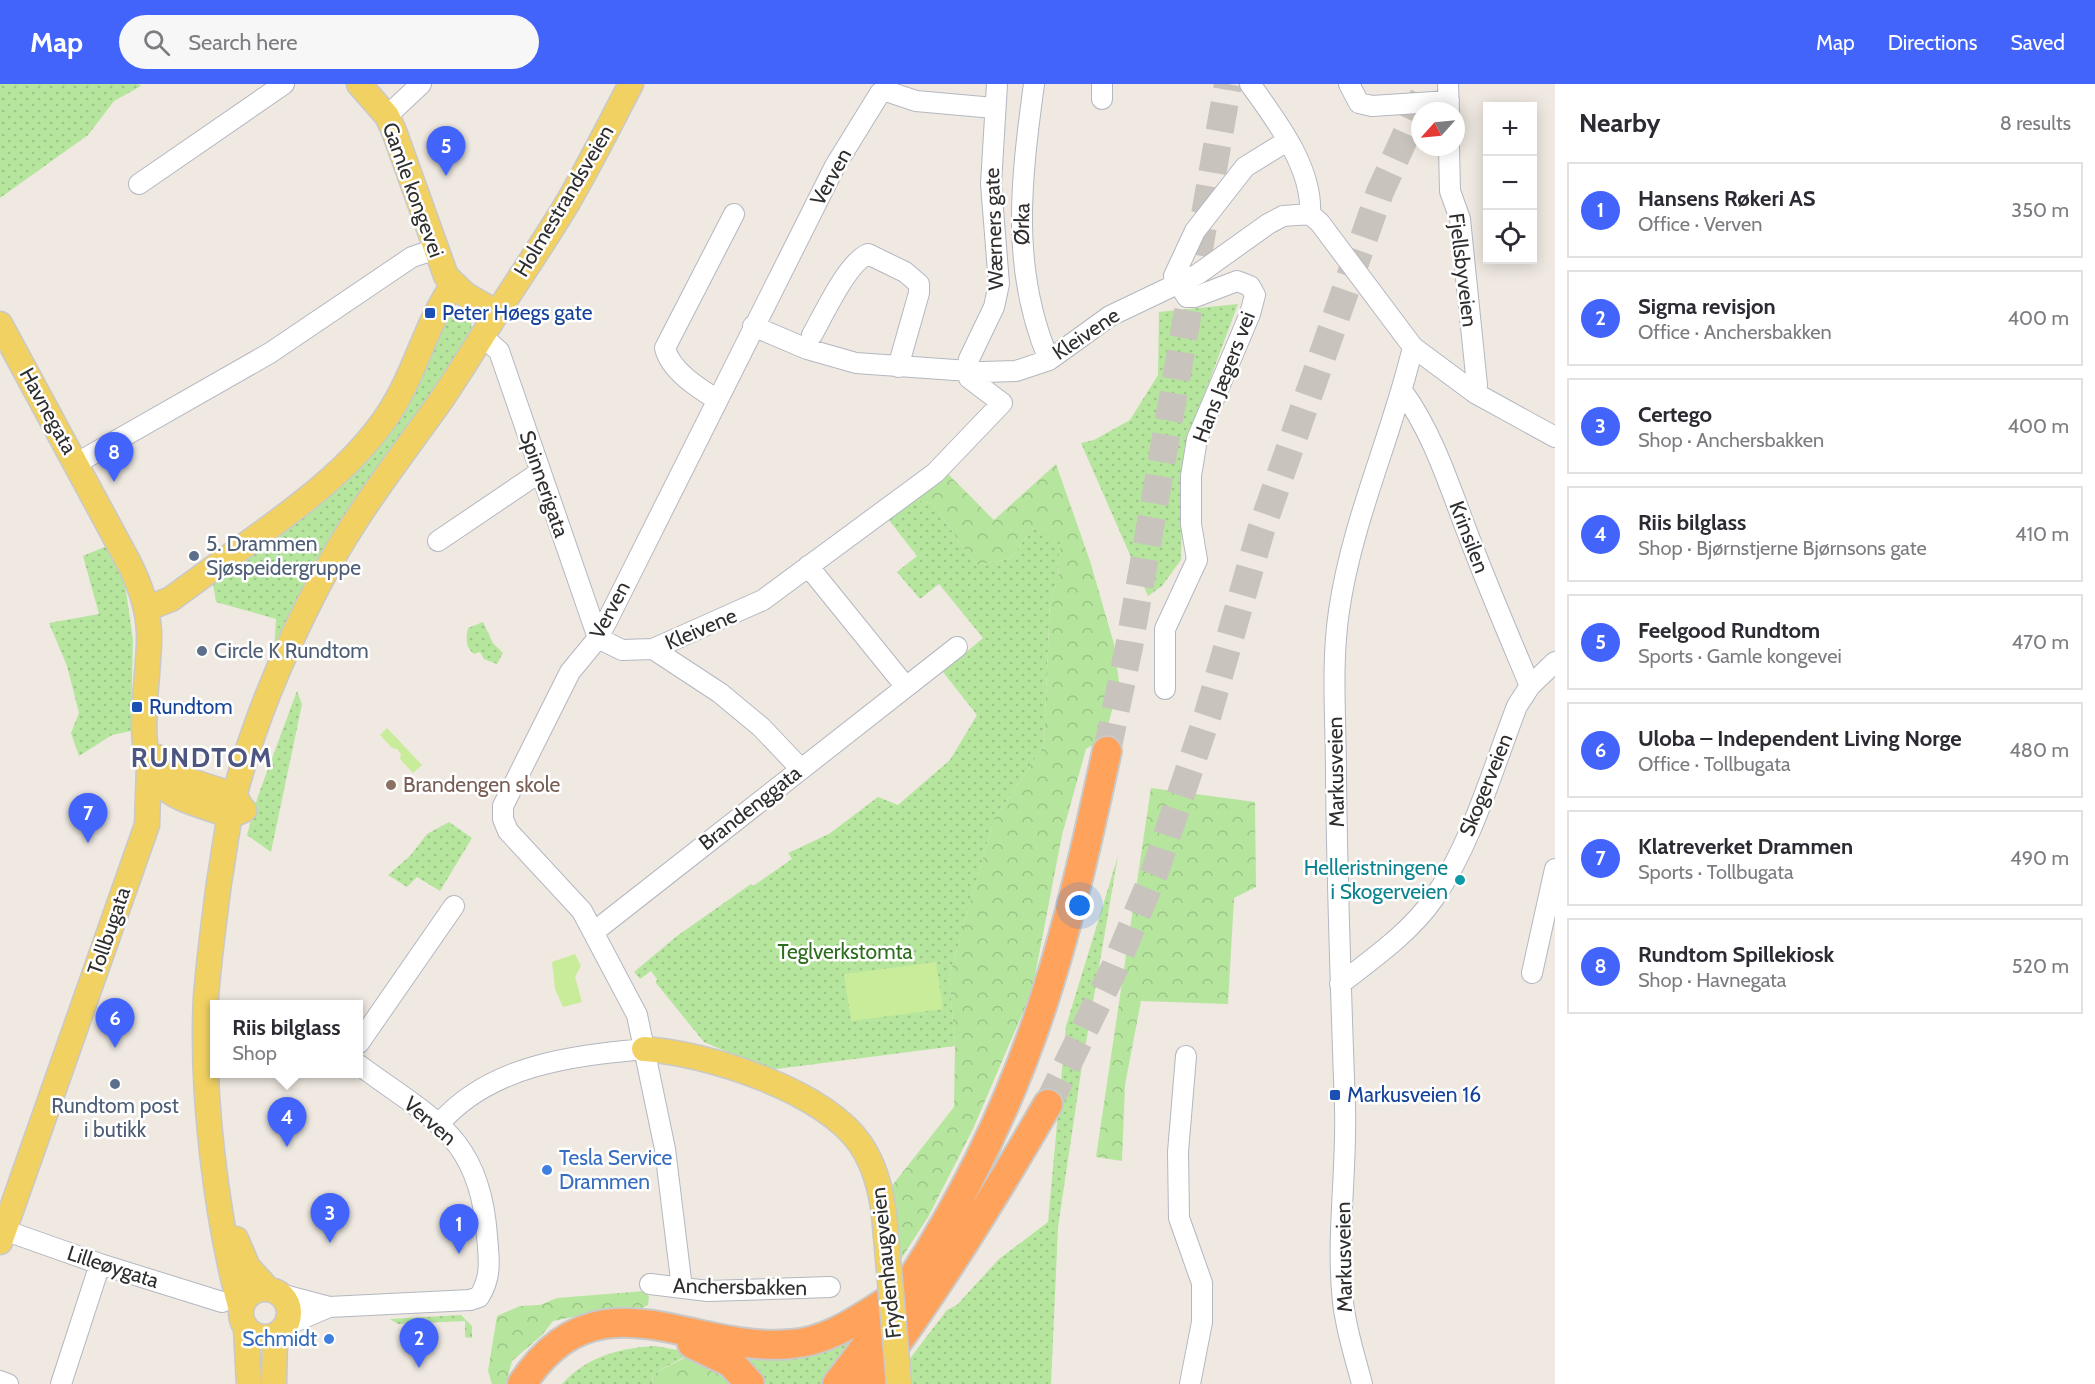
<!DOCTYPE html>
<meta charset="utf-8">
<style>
body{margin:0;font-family:Cabin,sans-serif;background:#f7f7f7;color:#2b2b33}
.controls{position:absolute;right:18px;top:18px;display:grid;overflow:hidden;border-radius:0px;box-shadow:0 3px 15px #0003}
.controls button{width:54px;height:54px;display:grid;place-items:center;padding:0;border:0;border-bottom:2px solid #e1e1e2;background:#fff;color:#2b2b33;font:30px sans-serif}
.compass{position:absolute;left:1411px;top:18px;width:54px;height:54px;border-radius:50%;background:#fff;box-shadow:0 3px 15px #0003;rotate:243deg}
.you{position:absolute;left:1080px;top:822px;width:21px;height:21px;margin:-15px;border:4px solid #fff;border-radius:50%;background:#1a73e8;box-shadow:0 0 0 9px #1a73e833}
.badge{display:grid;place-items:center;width:39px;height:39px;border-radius:50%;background:#4264fb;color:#fff;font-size:20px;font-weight:700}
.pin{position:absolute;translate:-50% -50px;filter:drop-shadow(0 2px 3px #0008)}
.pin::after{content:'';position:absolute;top:32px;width:21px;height:18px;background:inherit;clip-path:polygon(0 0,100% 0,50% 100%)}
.popup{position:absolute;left:210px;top:916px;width:153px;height:78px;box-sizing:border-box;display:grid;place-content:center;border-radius:0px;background:#fff;filter:drop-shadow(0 2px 4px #0005);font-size:20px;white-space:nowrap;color:#7c7c81}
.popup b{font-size:22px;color:#2b2b33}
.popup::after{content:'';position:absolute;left:50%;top:100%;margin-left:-12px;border:12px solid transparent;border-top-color:#fff}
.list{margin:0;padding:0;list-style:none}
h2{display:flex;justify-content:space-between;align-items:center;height:78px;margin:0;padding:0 24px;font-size:26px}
h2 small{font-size:20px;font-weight:400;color:#7c7c81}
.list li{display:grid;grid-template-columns:39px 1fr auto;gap:18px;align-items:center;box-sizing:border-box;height:96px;margin:0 12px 12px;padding:0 12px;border:2px solid #e1e1e2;border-radius:0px}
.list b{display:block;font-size:22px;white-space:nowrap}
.list p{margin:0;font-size:20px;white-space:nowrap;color:#7c7c81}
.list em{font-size:20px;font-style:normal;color:#7c7c81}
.icon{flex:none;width:33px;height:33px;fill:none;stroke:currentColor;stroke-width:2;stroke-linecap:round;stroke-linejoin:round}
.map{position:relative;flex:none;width:1555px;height:1300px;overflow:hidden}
header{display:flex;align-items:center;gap:36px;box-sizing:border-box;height:84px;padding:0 30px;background:#4264fb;color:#fff}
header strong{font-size:28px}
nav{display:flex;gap:33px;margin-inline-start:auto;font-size:21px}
.search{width:420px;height:54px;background:#f7f7f7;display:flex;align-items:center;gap:15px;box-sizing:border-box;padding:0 21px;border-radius:33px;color:#7c7c81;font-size:22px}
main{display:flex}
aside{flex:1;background:#fff}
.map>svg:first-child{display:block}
.green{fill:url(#green-dots)}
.forest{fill:url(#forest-crowns)}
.pitch{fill:#c9ec9a}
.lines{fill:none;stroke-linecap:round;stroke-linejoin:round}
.highway-tunnel{stroke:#c8c4bd;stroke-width:28;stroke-dasharray:28 14;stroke-linecap:butt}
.minor-casing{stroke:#b4b7c1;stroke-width:22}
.major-casing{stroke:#c9c9c9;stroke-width:27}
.highway-casing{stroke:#c9c9c9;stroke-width:32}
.minor{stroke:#fff;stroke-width:20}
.major{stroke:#f2d163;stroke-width:24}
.highway{stroke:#ffa35c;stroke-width:28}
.major-bridge-casing{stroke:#c9c9c9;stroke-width:27;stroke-linecap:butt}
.major-bridge{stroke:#f2d163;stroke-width:24}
.transit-dot{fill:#1a4fb4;stroke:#fff;stroke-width:2}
.service-dot{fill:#5c6f8a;stroke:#fff;stroke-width:2}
.education-dot{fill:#8d6e63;stroke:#fff;stroke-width:2}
.culture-dot{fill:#0f9aa8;stroke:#fff;stroke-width:2}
.shop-dot{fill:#3f7fe0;stroke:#fff;stroke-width:2}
.labels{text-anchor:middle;stroke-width:5;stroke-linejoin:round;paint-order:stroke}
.street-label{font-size:21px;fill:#2e2e2e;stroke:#fff}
.transit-label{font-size:21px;fill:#164399;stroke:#fff;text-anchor:start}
.service-label{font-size:21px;fill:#4e5e75;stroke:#fff;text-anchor:start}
.education-label{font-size:21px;fill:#785e54;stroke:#fff;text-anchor:start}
.culture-label{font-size:21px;fill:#0d838f;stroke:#fff;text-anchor:end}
.park-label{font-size:21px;fill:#2c6e1b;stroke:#fff}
.shop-label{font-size:21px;fill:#366cbe;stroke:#fff;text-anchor:start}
.district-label{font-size:27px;font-weight:bold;letter-spacing:1.5px;fill:#4d5680;stroke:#fff}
</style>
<header>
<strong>Map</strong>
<div class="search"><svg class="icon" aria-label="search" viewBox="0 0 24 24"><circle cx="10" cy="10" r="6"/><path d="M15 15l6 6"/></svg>Search here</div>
<nav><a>Map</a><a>Directions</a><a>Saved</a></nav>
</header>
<main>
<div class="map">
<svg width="1555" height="1300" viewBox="0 0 1555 1300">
<defs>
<pattern id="green-dots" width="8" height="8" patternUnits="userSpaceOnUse" patternTransform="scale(1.5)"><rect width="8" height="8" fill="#b6e59e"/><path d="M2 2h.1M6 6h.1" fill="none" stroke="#9dc588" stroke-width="1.8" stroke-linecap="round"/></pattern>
<pattern id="forest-crowns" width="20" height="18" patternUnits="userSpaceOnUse" patternTransform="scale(1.5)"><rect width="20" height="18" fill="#b6e59e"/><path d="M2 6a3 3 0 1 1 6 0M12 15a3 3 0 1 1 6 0" fill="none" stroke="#9dc588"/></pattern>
</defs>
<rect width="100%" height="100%" fill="#efe9e1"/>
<path class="green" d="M0,0H138L141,2L114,17L88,51L0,114Z
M1238,220L1184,365L1181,476L1162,502L1148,512L1081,359L1094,356L1130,336L1158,291L1159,228Z
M456,224L464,225L472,231L471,251L274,567L276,535L216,518L212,494L344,398L448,227Z
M909,414L933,420L976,481L1010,475L1033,444L1060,457L1058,497L1050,515L1044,662L994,735L949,893L955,962L769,986L704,958L656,899L657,895L651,887L640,895L634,888L677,852L751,800L753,802L792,775L788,769L829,750L878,713L898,721L950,676L977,631L943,588L983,554L939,500L920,515L897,488L917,472L885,431Z
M109,461L124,494L133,555L131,647L112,651L79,672L71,649L79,629L67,582L49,539L99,530L83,472Z
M483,538L493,559L503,569L497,580L484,575L480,568L474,570C465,563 466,554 468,544Z
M297,607L302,620L271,768L247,751L258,712Z
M449,738L472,754L440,807L417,793L407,803L388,791L410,772L427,750Z
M1118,772L1081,988L1058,1143L1051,1300H910L908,1277L947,1226L957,1221L999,1175L1048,1138L1066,942Z
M461,1231L472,1242V1254L465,1253V1237L398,1240L390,1235Z
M861,1246L820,1300H760L734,1264Z
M655,1262L683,1267L684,1273L653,1290L652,1300H562C586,1273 619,1264 655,1262Z"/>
<path class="forest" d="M1056,380L1090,477L1114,560L1119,598L1105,654L1086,665L1062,751L1032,907L973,1045L928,1133L901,1175L891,1103L954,1023L955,962L949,893L994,735L1044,662L1050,515L1058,497L1060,458L1033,444L1010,475L976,481L933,420L909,414L947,389L994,436Z
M1151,704L1255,718L1256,803L1234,814L1228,920L1141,917L1125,1001L1122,1077L1096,1073Z
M645,1207L649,1213L648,1221L640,1225L592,1229L553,1237L542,1251L512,1277L506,1300H492L488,1287L497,1232L520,1222L540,1221L557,1214Z
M683,1267H688L737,1300H652L653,1290L684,1274Z"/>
<path class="pitch" d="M387,644L422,681L413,689L400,675L401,670L397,665L392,664L380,651Z
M575,870L581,882L575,893L582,918L563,923L555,905L552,878Z
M936,878L943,925L851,937L844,890Z"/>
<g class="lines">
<path class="highway-tunnel" d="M1107,667L1129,563L1228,0
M1048,1020L1115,883L1155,787L1208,630L1261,446L1380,108L1429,0"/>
<g class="minor-casing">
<path id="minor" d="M1034,0C1021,96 1010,185 1049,276
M1102,0V15
M1250,0C1276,36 1313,84 1310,130
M1349,0L1359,19L1372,22L1449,17
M1448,0L1449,27
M387,32L421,0
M1449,63L1450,107L1460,135L1477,301L1475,309
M139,100L284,0
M753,242L807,265L856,279L983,288L1016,287L1049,276L1110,232L1198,190L1268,140L1283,132L1310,130L1320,139L1413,263L1475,309L1555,353
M812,251C824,230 847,179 868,170L905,188L919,200V209L898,283
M482,252L499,267L598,554
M967,287L969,275L994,223L999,200L991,100L997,0
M1403,308C1434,351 1450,404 1469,453C1488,503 1509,552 1530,602
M716,315C698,304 670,286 665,264L734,130
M77,379L270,269L412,173L436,165
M438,457L540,388
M808,482L906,603
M598,554L622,566L653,565L763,516L935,389L1002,319L969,294L967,287
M653,565L720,609L761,643L800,684
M1165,605V545L1197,476L1191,440V392L1197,355L1250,230L1255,211L1250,202L1237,197L1195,213H1187L1174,192L1195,147L1245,83L1287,57
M595,847L957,563
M1532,889L1555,785
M1340,900C1372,875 1411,848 1434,814C1472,759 1493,684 1517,622L1530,602L1555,578
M359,959L454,822
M1186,972L1178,1068L1179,1134L1202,1199V1238L1190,1300
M439,1040C490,981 571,972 644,965
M4,1146L100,1180L222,1218
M650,1200L708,1207L830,1203
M682,1204L665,1065L637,931L582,827L508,747L503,735V722L570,588L598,554L608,535L835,82L880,9L886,7L916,17L994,24
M280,1210L329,1223
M287,1241L329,1223L470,1216L479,1213C492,1193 489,1175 487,1152C480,1052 432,1035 359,981
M0,1297L8,1300
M61,1300L100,1180
M1362,1300C1355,1273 1346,1246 1343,1218C1336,1153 1347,1088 1345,1023C1341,912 1337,801 1336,690C1336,637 1331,580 1339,527C1352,436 1392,352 1413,263"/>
</g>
<g class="major-casing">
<path id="major" d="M359,0L387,32L394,47L446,192L466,211L497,229
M0,240L129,479C140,501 148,523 149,548C151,589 131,669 160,700C178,718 207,722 230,732L244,726
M146,525L171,515L197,496C261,448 343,398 387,332C415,291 425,241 453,201
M157,673L175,692L234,711L243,726
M644,965C707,969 825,1007 861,1061C875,1082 881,1106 884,1130
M236,1155L248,1183L268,1205
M0,1158L147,741L149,684
M241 1229a24 24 0 1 1 48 0a24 24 0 1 1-48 0Z
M241,1226C216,1134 201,1007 206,913C209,874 214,837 219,799C224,770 227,741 234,713C255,633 289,555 328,483C359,426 399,375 437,322C459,291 478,258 499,226C522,190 546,155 568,118C590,80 610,40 631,0
M246,1244L249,1300
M274,1300L275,1252"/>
</g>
<g class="highway-casing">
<path id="highway" d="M692,1260L731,1279L750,1300
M522,1300C598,1184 691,1270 791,1260C831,1257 861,1233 894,1213
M837,1300C928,1184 1000,1054 1045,913C1071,832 1089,750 1107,667
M867,1300C934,1211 992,1117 1048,1020"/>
</g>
<use href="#minor" class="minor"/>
<use href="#major" class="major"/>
<use href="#highway" class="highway"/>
<g class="major-bridge-casing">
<path id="major-bridge" d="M884,1130L899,1300"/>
</g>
<use href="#major-bridge" class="major-bridge"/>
</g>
<g class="transit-dot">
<rect x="424" y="223" width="12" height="12" rx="3"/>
<rect x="131" y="617" width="12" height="12" rx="3"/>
<rect x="1329" y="1005" width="12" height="12" rx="3"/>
</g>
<g class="service-dot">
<circle cx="194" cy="472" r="6"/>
<circle cx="202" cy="567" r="6"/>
<circle cx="115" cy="1000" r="6"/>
</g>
<circle class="education-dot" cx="391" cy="701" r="6"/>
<circle class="culture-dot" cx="1460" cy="796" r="6"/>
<g class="shop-dot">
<circle cx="547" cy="1086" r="6"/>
<circle cx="329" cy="1255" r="6"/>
</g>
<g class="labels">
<g class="street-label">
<text transform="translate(831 93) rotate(-61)" y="7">Verven</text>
<text transform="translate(413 106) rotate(70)" y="7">Gamle kongevei</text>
<text transform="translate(564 117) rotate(-59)" y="7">Holmestrandsveien</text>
<text transform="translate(1022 140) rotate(-89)" y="7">Ørka</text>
<text transform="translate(994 145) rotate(-92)" y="7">Wærners gate</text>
<text transform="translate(1463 186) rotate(83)" y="7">Fjellsbyveien</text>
<text transform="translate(1086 250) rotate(-34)" y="7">Kleivene</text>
<text transform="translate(1224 293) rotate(-69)" y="7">Hans Jægers vei</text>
<text transform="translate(48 327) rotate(61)" y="7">Havnegata</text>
<text transform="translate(544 400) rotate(71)" y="7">Spinnerigata</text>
<text transform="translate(1469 453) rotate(69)" y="7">Krinsilen</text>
<text transform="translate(610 526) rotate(-62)" y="7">Verven</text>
<text transform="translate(701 545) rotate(-23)" y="7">Kleivene</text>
<text transform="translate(1336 688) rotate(-91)" y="7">Markusveien</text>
<text transform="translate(1486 701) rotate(-68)" y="7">Skogerveien</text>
<text transform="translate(750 724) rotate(-38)" y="7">Brandenggata</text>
<text transform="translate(109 847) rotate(-71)" y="7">Tollbugata</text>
<text transform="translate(430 1037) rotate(41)" y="7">Verven</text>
<text transform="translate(1344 1173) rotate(-91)" y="7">Markusveien</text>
<text transform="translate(886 1179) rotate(-96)" y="7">Frydenhaugveien</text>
<text transform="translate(113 1183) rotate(18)" y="7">Lilleøygata</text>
<text transform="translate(740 1203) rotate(1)" y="7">Anchersbakken</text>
</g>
<g class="transit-label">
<text x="442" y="236">Peter Høegs gate</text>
<text x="149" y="630">Rundtom</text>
<text x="1347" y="1018">Markusveien 16</text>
</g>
<g class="service-label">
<text x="206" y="467">5. Drammen<tspan x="206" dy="24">Sjøspeidergruppe</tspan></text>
<text x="214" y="574">Circle K Rundtom</text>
<text x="115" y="1029" text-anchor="middle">Rundtom post<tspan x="115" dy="24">i butikk</tspan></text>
</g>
<g class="education-label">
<text x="403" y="708">Brandengen skole</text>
</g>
<g class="culture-label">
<text x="1448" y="791">Helleristningene<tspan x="1448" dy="24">i Skogerveien</tspan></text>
</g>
<g class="park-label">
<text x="845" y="875">Teglverkstomta</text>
</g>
<g class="shop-label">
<text x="559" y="1081">Tesla Service<tspan x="559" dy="24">Drammen</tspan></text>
<text x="317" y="1262" text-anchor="end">Schmidt</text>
</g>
<g class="district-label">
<text x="202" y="683">RUNDTOM</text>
</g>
</g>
</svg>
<div class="controls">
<button>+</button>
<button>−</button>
<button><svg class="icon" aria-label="locate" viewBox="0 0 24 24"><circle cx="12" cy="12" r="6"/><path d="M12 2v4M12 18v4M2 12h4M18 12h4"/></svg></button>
</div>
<svg class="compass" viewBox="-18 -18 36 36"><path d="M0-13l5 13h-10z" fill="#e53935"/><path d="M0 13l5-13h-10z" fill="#7c7c81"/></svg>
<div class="you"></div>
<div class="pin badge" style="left:459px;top:1170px">1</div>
<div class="pin badge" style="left:419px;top:1284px">2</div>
<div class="pin badge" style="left:330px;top:1159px">3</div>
<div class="pin badge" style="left:287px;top:1063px">4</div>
<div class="popup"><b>Riis bilglass</b>Shop</div>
<div class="pin badge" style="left:446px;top:92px">5</div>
<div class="pin badge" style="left:115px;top:964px">6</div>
<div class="pin badge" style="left:88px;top:759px">7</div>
<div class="pin badge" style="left:114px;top:398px">8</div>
</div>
<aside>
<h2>Nearby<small>8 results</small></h2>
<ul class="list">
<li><span class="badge">1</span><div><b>Hansens Røkeri AS</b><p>Office · Verven</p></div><em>350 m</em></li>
<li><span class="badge">2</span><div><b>Sigma revisjon</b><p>Office · Anchersbakken</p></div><em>400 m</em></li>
<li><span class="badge">3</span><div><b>Certego</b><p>Shop · Anchersbakken</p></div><em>400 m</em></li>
<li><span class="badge">4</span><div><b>Riis bilglass</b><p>Shop · Bjørnstjerne Bjørnsons gate</p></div><em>410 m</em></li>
<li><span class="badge">5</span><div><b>Feelgood Rundtom</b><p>Sports · Gamle kongevei</p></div><em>470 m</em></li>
<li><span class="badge">6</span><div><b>Uloba – Independent Living Norge</b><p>Office · Tollbugata</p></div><em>480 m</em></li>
<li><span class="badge">7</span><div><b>Klatreverket Drammen</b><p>Sports · Tollbugata</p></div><em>490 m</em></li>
<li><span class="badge">8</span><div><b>Rundtom Spillekiosk</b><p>Shop · Havnegata</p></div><em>520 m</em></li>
</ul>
</aside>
</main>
